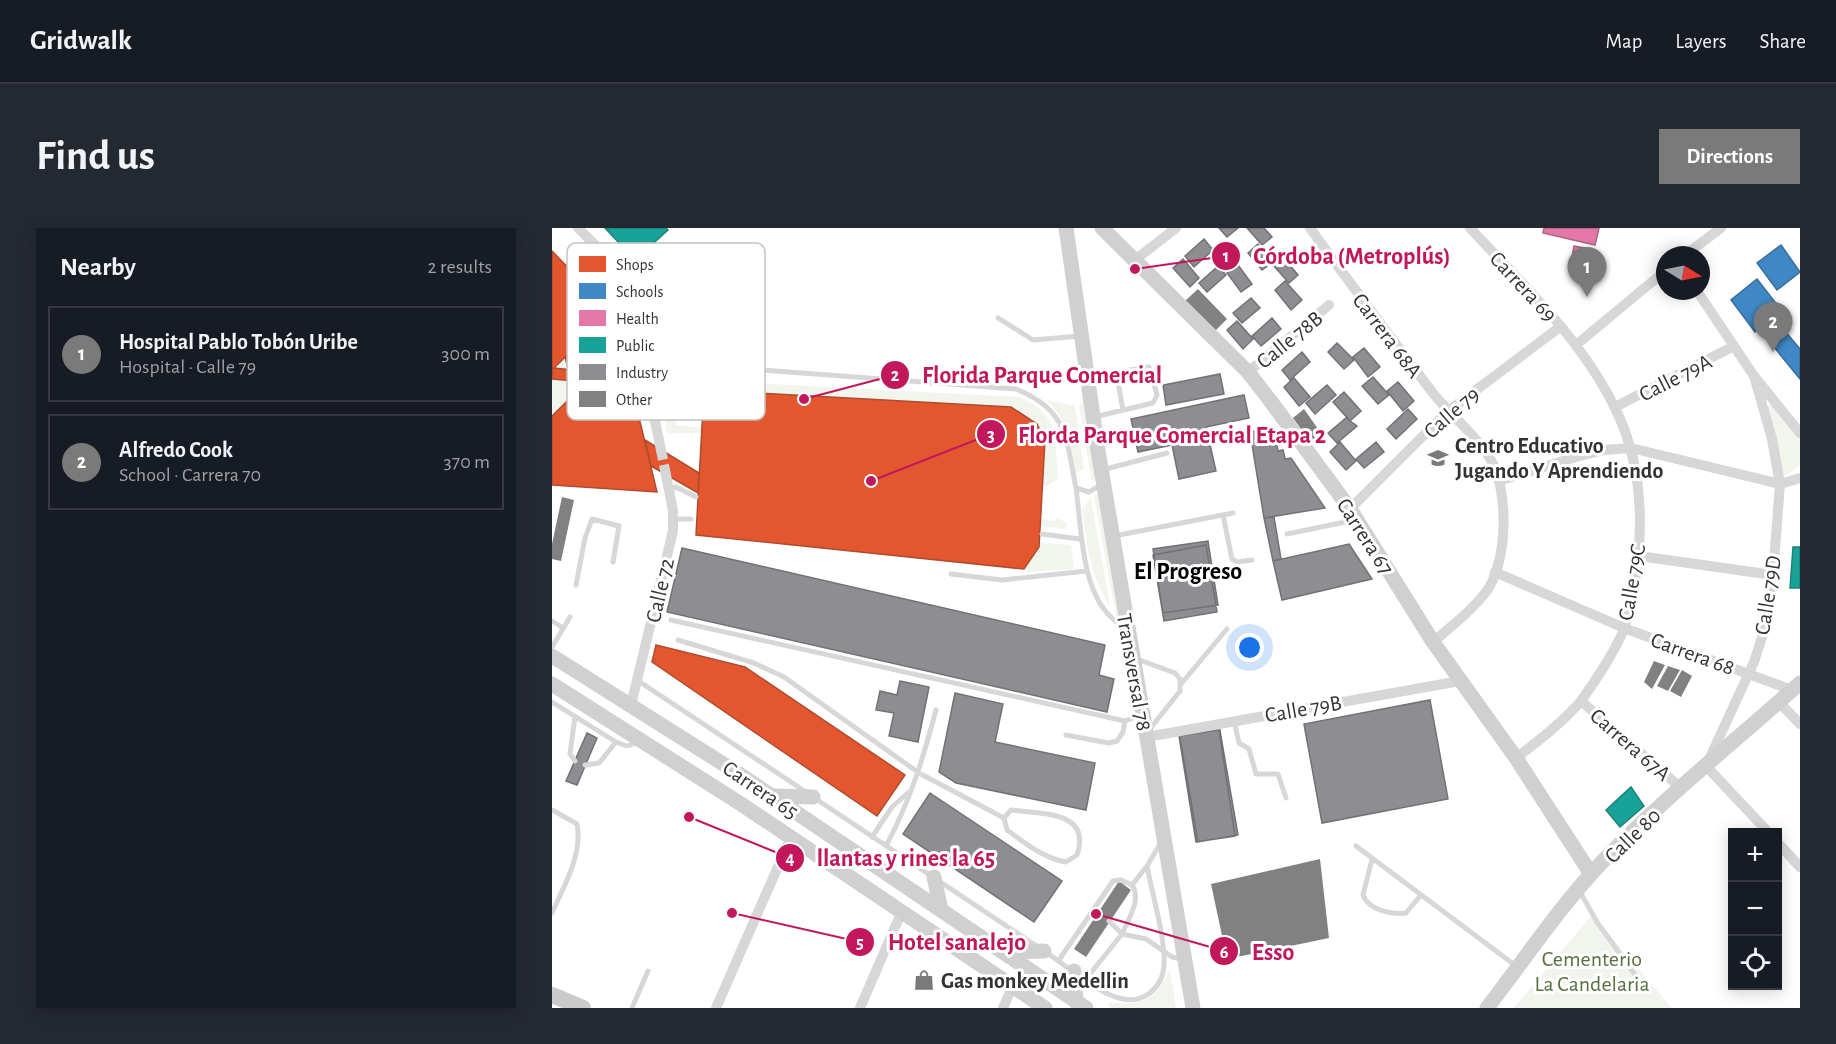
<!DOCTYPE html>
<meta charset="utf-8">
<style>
body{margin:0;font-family:"Alegreya Sans",sans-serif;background:#242831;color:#f1f3f6}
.controls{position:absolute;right:18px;bottom:18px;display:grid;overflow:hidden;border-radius:0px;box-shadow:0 3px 15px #0003}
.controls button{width:54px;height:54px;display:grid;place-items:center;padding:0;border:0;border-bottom:2px solid #363941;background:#171b24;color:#f1f3f6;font:30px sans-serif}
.compass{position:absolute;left:1104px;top:18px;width:54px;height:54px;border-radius:50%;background:#171b24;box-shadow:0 3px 15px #0003;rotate:100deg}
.you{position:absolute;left:698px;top:420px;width:21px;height:21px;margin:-15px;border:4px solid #fff;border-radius:50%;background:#1a73e8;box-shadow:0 0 0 9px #1a73e833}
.badge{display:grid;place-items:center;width:39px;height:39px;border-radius:50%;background:#7a7a7a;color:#fff;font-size:20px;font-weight:700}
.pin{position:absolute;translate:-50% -50px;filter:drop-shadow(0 2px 3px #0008)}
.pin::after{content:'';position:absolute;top:32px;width:21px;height:18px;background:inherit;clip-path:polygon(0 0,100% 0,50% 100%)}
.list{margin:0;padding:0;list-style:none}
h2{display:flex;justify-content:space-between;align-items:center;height:78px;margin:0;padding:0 24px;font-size:26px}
h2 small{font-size:20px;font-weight:400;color:#9ea1a6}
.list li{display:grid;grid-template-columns:39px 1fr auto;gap:18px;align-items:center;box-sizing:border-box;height:96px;margin:0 12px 12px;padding:0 12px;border:2px solid #363941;border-radius:0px}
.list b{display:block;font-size:22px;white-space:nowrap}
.list p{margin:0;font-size:20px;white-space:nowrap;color:#9ea1a6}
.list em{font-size:20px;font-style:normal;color:#9ea1a6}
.icon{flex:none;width:33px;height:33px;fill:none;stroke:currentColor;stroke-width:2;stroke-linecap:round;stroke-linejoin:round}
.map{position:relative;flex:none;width:1248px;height:780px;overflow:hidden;border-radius:0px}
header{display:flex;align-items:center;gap:36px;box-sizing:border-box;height:84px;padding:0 30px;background:#171b24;border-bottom:2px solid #363941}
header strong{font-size:28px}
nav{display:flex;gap:33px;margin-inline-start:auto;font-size:21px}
.intro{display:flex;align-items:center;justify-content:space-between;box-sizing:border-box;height:144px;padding:0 36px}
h1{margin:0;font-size:42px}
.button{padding:15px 27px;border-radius:0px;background:#7a7a7a;color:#fff;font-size:21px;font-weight:700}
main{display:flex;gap:36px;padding:0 36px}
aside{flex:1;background:#171b24;border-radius:0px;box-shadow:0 3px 15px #0003}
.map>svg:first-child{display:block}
.green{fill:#f1f5ed}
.shops{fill:#e4572e;stroke:#af4c30;stroke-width:1.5}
.schools{fill:#3f88c5;stroke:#3b6e99;stroke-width:1.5}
.health{fill:#e377a8;stroke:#ae6385;stroke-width:1.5}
.public{fill:#17a398;stroke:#1f817a;stroke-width:1.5}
.industry{fill:#8d8d92;stroke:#727276;stroke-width:1.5}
.building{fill:#818181}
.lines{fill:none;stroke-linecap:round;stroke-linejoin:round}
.street-tunnel{stroke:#d6d6d6;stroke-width:10;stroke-dasharray:10 5;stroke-linecap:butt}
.lane{stroke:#d7d7d7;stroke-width:5}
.street{stroke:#d7d7d7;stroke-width:10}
.secondary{stroke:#d0d0d0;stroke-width:15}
.primary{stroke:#cacaca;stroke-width:16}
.labels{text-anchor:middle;stroke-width:6;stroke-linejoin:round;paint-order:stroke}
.street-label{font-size:22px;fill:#333;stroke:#fff}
.poi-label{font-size:22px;font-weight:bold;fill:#333;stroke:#fff;text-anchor:start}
.park-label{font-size:22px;fill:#56703f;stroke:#fff}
.neighbourhood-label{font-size:24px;font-weight:bold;fill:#000;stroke:#fff}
.key{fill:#fff;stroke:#c2c2c2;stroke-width:1.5}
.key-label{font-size:16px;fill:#333}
.leader{fill:none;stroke:#c2185b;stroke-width:2}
.callout-dot{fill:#c2185b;stroke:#fff;stroke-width:2}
.mark-label{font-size:18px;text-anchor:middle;font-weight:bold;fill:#fff}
.callout-label{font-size:24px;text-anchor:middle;font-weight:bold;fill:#c2185b;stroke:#fff;stroke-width:6;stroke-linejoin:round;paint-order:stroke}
</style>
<header>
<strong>Gridwalk</strong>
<nav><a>Map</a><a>Layers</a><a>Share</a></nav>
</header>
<div class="intro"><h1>Find us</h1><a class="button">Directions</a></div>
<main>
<aside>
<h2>Nearby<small>2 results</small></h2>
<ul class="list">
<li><span class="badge">1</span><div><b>Hospital Pablo Tobón Uribe</b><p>Hospital · Calle 79</p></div><em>300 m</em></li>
<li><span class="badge">2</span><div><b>Alfredo Cook</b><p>School · Carrera 70</p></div><em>370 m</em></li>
</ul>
</aside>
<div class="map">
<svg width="1248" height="780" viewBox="0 0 1248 780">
<rect width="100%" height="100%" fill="#fff"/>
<path class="green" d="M61,82L64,85L70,119L0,188V142Z
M105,150L466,169C510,186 501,212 507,250L490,261C492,221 500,199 459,179L152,162V156L117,155L115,158L124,197L150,200L149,205H115Z
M533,171L545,247L540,255L527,178Z
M495,172L523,178L532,241L524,245C519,216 516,193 495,172Z
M1220,176L1248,210V237L1231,249L1214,180Z
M548,263L569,393L564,387L542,268Z
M539,271L558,378C538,349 535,315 530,281Z
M488,290L500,293L507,290L515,296L514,301L488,298Z
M489,315L519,317L522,341L476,344V334Z
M1040,687L1120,780H962Z
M618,741L624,780H559L556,778L558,774C590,780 606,769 618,741Z"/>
<path class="shops" d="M0,23L59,84L0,142Z
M70,119L105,264L0,257V188Z
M22,120L31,158L23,166L13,129Z
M1,140L45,144L34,154L0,151Z
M152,162L459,179L485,196L493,212L487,319L472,341L144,307Z
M93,212L147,245L146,265L99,238Z
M104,417L193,439L353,547L325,588L100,434Z"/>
<path class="schools" d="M1229,17L1248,44L1225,62L1205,35Z
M1205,51L1230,83L1203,104L1179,72Z
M1227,96L1248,121V151L1213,108Z"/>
<path class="health" d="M992,0H1047L1043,17L991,5Z
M1022,18L1043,22L1040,38L1019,35Z"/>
<path class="public" d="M53,0H114L116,2L83,32Z
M1241,319H1248V360H1238Z
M1079,559L1092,578L1068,599L1054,582Z"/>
<path class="industry" d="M667,0H686L675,9Z
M695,0H712L720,9L710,17Z
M652,11L661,22L642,39L633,28Z
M706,16L721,34L710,42L696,25Z
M730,28L746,47L737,55L721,37Z
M631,31L647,50L638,59L621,40Z
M686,37L700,56L689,64L675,45Z
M666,38L674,47L655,64L647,55Z
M733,53L750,72L739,82L723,62Z
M699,70L708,80L690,95L681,85Z
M720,90L729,101L709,118L700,108Z
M685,93L701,111L691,121L675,102Z
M785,115L802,132L792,141L776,124Z
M812,120L828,139L816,149L801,129Z
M750,124L758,134L738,152L730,142Z
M668,146L672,166L614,177L611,157Z
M821,149L837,167L826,176L810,158Z
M742,150L758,169L747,178L732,159Z
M846,154L862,173L851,183L835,163Z
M775,157L784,167L763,186L754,175Z
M792,164L809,183L798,193L781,174Z
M692,167L697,190L654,199L664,243L627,251L620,217L586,224L579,191Z
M856,181L865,191L844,211L835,201Z
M794,190L805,198L785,215L776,205Z
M716,201L718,212L724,211L726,223L731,222L733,231L739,230L773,280L712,290L698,204Z
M788,214L804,233L794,242L778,224Z
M824,214L832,224L812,240L804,231Z
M722,289L729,331L721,333L712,290Z
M656,313L666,377L611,385L601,321Z
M797,316L820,351L730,372L721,333Z
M654,317L665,384L612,393L601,327Z
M130,320L553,417L547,447L562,451L555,484L115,384Z
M348,453L377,459L366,514L337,508L342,485L324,482L328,463L345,467Z
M403,465L451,476L443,514L543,535L534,582L404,555L387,544Z
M878,472L896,571L770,595L752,496Z
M667,497L686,607L646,614L627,504Z
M667,502L683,608L644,614L627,508Z
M35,505L45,510L25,557L14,553Z
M378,565L510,653L482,694L351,606Z"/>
<path class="building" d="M646,61L675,91L662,104L633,73Z
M752,181L771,208L760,216L741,190Z
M10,269L22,272L9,333L0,331V316Z
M1102,433L1113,437L1100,461L1092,454Z
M1116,438L1128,442L1116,463L1105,458Z
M1130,442L1140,448L1129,469L1118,463Z
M768,631L777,710L675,731L659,656Z
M567,653L579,662L534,729L522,721Z"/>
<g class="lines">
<path class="street-tunnel" d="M96,157L99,174
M109,222L114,247"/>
<path class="lane" d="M53,78L72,59
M446,90L481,112L528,108
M91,133L464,161C516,182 514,210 524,260L537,264L549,257
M564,144L571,182
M536,149L597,139L605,167L601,175L542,189
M550,242L615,225
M524,260C530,302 528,380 575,400
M117,261L124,259L144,269
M671,287L680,331L685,334L700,332
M122,291H139
M490,306L528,311
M735,306L803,292
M562,308L681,285
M399,346L450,352L535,343
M24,357L33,310L40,291L67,298L61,334
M119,392L573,493L589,487
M0,393L11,400
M126,412L202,435L232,449L367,545L452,590L455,602C473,615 493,631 514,634L525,627C540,583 490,586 459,582L452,590
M0,419L18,389
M585,431L623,445L628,451V463L597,502
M85,452L254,564
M629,456L675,401
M0,474L64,514L75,518L87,514
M23,488L18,526L23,533
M682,493L687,515L697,521L704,546H726L734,570
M514,507L557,515L565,513L571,504L573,493
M33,537L47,535L64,514
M261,569L486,719
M0,582L25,596C31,626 12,658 0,685
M320,609L340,579L357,564
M334,618C358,573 371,531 384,482
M804,618L964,738
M820,631L811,667C816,682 840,687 854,685L869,667
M1027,662L1045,694L1094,762
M557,693L570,706C576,691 590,672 580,657
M494,724C514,738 544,764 567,770C590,777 610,761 612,738C614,712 600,665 595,638L608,616
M507,732L561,653L569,652L580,657L595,638
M534,751L570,706L594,711L620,729L629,731
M80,780L96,743"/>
<path class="street" d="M26,0L65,39L70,48L96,157
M758,0C797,54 837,107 877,160C895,185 924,206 939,232C957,264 956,334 934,364C919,383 900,398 881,414
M918,0C970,56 1029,110 1063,180C1096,246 1093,329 1073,398C1066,419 1042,455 1029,473C1011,494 986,513 964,530
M1133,27L1169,0
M583,32L624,0
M1145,63L1202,148L1248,205
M1024,117L1113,43
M696,144L777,77
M1202,148L1220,211L1228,256L1221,347L1211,406L1202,434L1154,538L1216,604
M99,174L109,222
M1063,179L1182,118
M947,253L1024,229L1052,222L1079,220L1228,256L1248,250
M798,281L895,184L1009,98
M1087,328L1221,347
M943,344L1072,400L1240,462
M1029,473L1129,560
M1228,475L1248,496
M79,477L121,303V283L114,247
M595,509L908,453
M1226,615L1248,639
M164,780L239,609
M308,780L350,683
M451,780L461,757"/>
<path class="secondary" d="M514,0L546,223L641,780
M550,0L696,144L720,175L798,281L881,414L964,530L1039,646
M0,428L181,542L534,780
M0,456L189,576L493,780
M222,568L261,569
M382,649L389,682
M451,724L492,723
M522,743L524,774
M935,780C973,731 1008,678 1051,633C1112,570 1182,514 1248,455"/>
<path class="primary" d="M0,767L31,780"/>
</g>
<defs>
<g id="school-bare" transform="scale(1.62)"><path d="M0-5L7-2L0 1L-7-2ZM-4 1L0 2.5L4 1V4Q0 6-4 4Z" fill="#7a7a7a" stroke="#fff" stroke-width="2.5" paint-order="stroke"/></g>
<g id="shop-bare" transform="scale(1.62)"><path d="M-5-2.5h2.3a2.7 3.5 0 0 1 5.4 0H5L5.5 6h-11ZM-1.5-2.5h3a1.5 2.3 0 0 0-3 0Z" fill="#7a7a7a" stroke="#fff" stroke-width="2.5" paint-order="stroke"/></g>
</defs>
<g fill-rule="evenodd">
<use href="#school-bare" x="886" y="230"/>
<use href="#shop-bare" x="372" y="752"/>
</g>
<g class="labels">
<g class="street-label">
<text transform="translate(972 58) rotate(47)" y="8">Carrera 69</text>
<text transform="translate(836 107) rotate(53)" y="8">Carrera 68A</text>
<text transform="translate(737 111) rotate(-39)" y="8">Calle 78B</text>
<text transform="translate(1123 149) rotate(-27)" y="8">Calle 79A</text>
<text transform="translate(899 184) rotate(-41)" y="8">Calle 79</text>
<text transform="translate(814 308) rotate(57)" y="8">Carrera 67</text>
<text transform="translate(1079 354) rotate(-80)" y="8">Calle 79C</text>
<text transform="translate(107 362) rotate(-77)" y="8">Calle 72</text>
<text transform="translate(1215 367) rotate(-81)" y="8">Calle 79D</text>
<text transform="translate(1141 425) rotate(20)" y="8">Carrera 68</text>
<text transform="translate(583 444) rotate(80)" y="8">Transversal 78</text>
<text transform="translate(751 480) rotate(-10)" y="8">Calle 79B</text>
<text transform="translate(1079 516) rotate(41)" y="8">Carrera 67A</text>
<text transform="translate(209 561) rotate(34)" y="8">Carrera 65</text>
<text transform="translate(1080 607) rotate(-44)" y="8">Calle 80</text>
</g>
<g class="poi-label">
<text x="903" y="225">Centro Educativo<tspan x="903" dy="25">Jugando Y Aprendiendo</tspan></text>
<text x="389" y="760">Gas monkey Medellin</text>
</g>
<g class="park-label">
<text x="1040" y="738">Cementerio<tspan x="1040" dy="25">La Candelaria</tspan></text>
</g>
<g class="neighbourhood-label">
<text x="636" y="351">El Progreso</text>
</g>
</g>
<rect x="15" y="15" width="198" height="177" rx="9" class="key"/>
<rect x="27" y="28" width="27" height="16" fill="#e4572e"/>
<rect x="27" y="55" width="27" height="16" fill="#3f88c5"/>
<rect x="27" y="82" width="27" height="16" fill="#e377a8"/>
<rect x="27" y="109" width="27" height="16" fill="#17a398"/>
<rect x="27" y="136" width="27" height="16" fill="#8d8d92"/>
<rect x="27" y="163" width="27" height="16" fill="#818181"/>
<g class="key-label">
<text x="64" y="42">Shops</text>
<text x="64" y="69">Schools</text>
<text x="64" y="96">Health</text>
<text x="64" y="123">Public</text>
<text x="64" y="150">Industry</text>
<text x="64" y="177">Other</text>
</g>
<path class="leader" d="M583 41L674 28M252 171L343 147M319 253L439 206M137 589L238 630M180 685L308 714M544 686L672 723"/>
<g class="callout-dot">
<circle cx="583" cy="41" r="6"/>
<circle cx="252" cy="171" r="6"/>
<circle cx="319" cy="253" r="6"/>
<circle cx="137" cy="589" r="6"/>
<circle cx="180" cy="685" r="6"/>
<circle cx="544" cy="686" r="6"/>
<circle cx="674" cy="28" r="15"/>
<circle cx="343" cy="147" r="15"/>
<circle cx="439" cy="206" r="15"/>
<circle cx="238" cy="630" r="15"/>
<circle cx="308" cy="714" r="15"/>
<circle cx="672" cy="723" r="15"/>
</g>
<g class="mark-label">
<text x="674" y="34">1</text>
<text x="343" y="153">2</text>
<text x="439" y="213">3</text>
<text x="238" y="636">4</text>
<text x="308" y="720">5</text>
<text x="672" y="730">6</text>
</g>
<g class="callout-label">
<text x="800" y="36">Córdoba (Metroplús)</text>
<text x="490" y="155">Florida Parque Comercial</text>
<text x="620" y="215">Florda Parque Comercial Etapa 2</text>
<text x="354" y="638">llantas y rines la 65</text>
<text x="405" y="722">Hotel sanalejo</text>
<text x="721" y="732">Esso</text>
</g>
</svg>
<div class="controls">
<button>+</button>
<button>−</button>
<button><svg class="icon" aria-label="locate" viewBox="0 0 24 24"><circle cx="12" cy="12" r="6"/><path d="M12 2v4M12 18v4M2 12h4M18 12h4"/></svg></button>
</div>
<svg class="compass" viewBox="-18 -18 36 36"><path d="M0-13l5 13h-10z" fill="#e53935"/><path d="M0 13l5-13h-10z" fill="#9ea1a6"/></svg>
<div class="you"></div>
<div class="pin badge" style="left:1035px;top:69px">1</div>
<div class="pin badge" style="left:1221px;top:124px">2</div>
</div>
</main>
